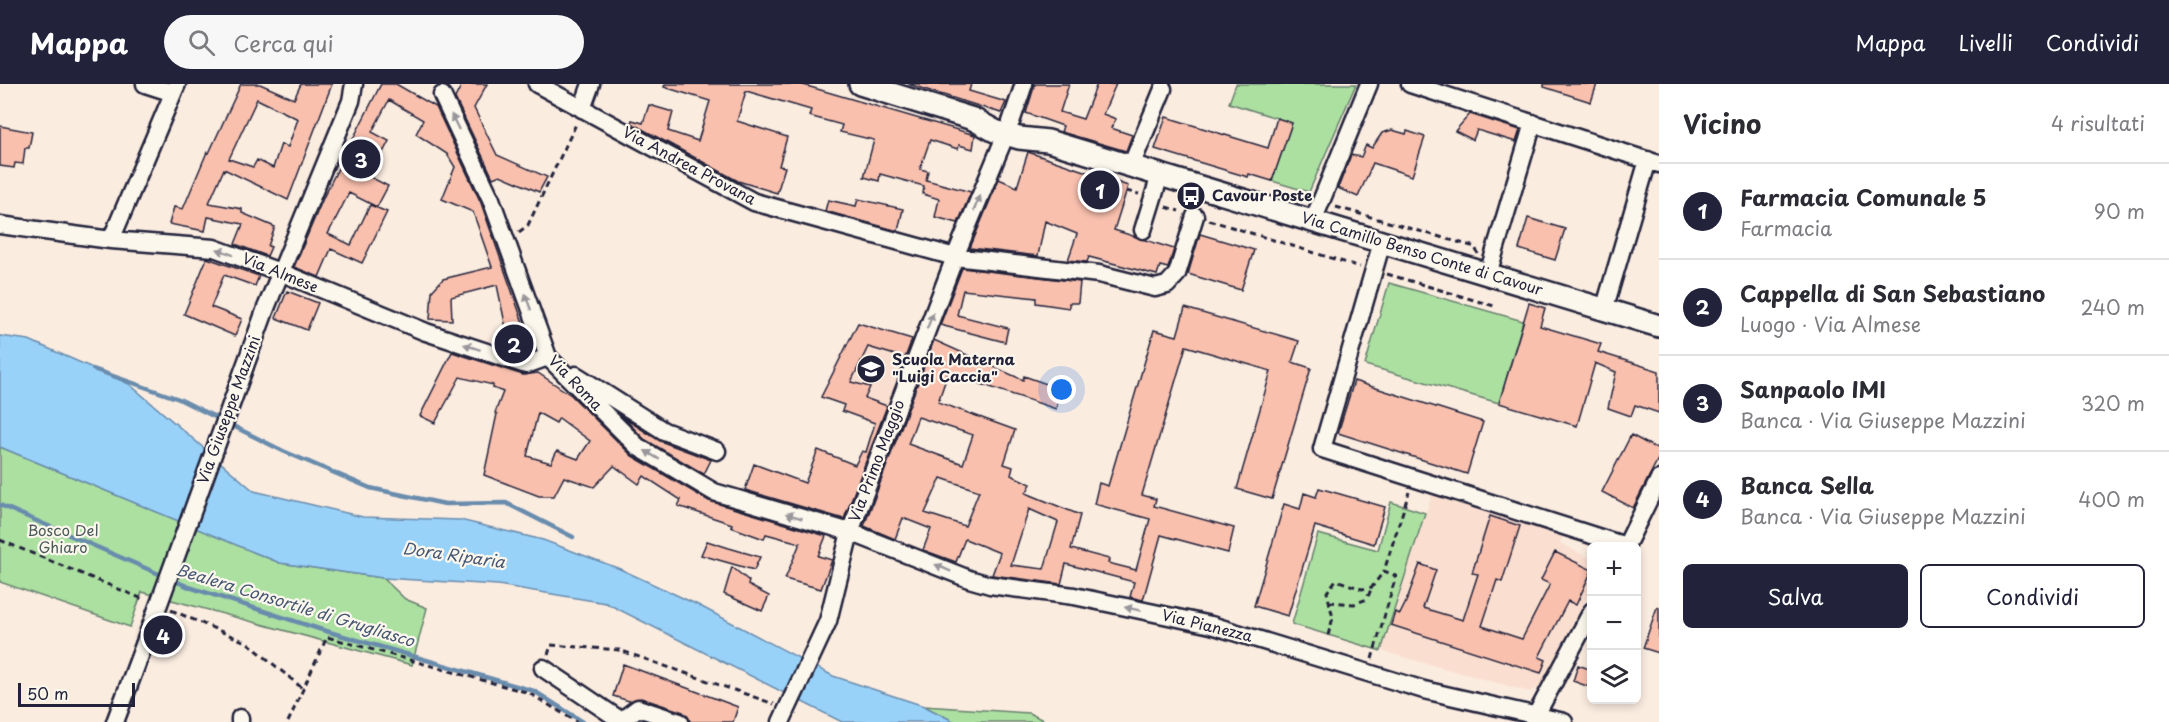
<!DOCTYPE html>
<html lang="it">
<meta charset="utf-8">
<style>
body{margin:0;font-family:"Playpen Sans",sans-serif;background:#f7f7f7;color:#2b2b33}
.controls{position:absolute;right:18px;bottom:18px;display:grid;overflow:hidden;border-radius:9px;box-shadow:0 3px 9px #0003}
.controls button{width:54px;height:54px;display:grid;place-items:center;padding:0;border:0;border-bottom:2px solid #e1e1e2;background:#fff;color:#2b2b33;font:30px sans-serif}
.scale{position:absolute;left:18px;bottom:15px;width:117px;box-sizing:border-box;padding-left:6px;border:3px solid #22223b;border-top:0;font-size:16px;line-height:21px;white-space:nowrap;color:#22223b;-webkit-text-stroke:4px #fbf7ec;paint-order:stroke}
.you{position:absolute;left:1062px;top:306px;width:21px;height:21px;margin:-15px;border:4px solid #fff;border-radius:50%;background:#1a73e8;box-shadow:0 0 0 9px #1a73e833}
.badge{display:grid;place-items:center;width:39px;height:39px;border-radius:50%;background:#22223b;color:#fff;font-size:20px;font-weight:700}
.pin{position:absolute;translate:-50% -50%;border:3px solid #fff;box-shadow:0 2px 6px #0006}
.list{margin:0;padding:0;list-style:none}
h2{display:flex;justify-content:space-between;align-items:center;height:78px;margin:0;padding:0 24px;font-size:26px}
h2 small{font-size:20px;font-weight:400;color:#7c7c81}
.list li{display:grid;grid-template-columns:39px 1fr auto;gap:18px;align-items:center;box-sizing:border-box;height:96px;padding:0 24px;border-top:2px solid #e1e1e2}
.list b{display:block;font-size:22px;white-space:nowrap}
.list p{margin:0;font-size:20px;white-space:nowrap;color:#7c7c81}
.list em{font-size:20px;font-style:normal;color:#7c7c81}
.actions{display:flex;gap:12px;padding:18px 24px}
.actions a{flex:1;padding:14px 0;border:2px solid #22223b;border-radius:9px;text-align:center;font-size:21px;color:#22223b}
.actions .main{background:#22223b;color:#fff}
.icon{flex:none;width:33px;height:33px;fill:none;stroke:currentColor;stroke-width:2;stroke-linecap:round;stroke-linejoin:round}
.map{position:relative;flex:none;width:1659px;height:638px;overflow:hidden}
header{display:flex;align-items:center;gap:36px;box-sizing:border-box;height:84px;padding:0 30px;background:#22223b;color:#fff}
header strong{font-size:28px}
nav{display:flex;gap:33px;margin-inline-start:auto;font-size:21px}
.search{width:420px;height:54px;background:#f7f7f7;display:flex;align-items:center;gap:15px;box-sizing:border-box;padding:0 21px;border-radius:33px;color:#7c7c81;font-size:22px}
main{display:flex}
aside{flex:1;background:#fff}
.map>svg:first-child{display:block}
.built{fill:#fadfd1}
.green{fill:#ace0a1;stroke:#67816e;stroke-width:1.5}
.water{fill:#99d2f9;stroke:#698cad;stroke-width:1.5}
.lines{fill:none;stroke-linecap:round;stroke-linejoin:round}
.stream{stroke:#698cad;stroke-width:4.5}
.building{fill:#f9c0ae;stroke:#22223b;stroke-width:1.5;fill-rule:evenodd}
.minor-casing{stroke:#22223b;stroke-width:21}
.major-casing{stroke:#22223b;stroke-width:26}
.path{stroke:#22223b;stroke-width:3;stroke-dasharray:6 4.5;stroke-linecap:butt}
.minor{stroke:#fbf7ec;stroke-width:16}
.major{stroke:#fbf7ec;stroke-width:21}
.minor-bridge-casing{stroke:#22223b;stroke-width:21;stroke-linecap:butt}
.minor-bridge{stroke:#fbf7ec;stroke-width:16}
.oneway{fill:#99979c}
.labels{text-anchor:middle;stroke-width:4.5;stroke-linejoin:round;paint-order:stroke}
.street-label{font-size:15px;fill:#22223b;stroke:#fbf7ec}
.poi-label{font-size:15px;font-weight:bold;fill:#22223b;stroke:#fbf7ec;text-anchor:start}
.park-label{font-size:15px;fill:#4b5b5a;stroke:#fbf7ec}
.water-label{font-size:16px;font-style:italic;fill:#465774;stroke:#fbf7ec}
</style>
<header>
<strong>Mappa</strong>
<div class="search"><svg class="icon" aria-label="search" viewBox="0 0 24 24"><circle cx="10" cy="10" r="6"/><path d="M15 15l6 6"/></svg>Cerca qui</div>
<nav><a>Mappa</a><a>Livelli</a><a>Condividi</a></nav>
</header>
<main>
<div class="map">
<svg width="1659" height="638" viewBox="0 0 1659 638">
<rect width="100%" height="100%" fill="#fbece0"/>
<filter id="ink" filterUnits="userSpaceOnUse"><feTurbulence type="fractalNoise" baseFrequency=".0167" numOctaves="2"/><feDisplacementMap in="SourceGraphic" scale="12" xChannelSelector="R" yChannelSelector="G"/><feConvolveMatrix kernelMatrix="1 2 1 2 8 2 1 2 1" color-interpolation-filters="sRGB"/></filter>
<g filter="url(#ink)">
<path class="built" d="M858,239L917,256L887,344L842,327L844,321L821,313Z
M1433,407L1564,450L1560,459L1591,475V505L1541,602L1530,608L1381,567Z"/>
<path class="green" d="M1236,0H1356L1309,108L1272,97L1292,39L1229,19Z
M1389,199L1523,237L1499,319L1365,281Z
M0,363L280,479L383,494L405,515L427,524L412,581L142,508L130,543L0,498Z
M1391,418L1425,429L1381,567L1292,540L1318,450L1378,466Z
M924,622L1029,629L1047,638H955Z"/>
<path class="water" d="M0,252L29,256L129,300L254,407L363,433L460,436L543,456L620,485L698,521L833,592L924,622L955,638H842L606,519L498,501L383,494L280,479L0,363Z"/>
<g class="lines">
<path class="stream" d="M93,285L179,315L221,336
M229,340L283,367L370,404L445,420L506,419L573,453
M0,421L189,503L319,545L534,607L583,638"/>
</g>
<path class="building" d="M241,0H260L294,15L301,0H332L288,116L224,85L209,119L242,125V129L275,143L268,162L271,163L267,172L235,160L243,140L208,133L205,147L169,140L174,123L183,125L207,68L209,69ZM257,15L298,35L288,63L281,60L273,84L257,76L253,83L229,75Z
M381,0H396L436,23L481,119L533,267L526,270L506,263L496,256L506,244L497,201L451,213L452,236L430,235L432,207L443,195L492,183L473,128L442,115L455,83L447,70L416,50L423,36L389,16L372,48L389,57L370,93L388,102L377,123L349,109L328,150L351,161L370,121L387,128L362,179L331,165L319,193L294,183L324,112Z
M462,0H487L474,24L497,71L547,93L539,108L500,91L493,94L455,14Z
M665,0H800L975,51L973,65L959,61L958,65L930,56L920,85L928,87L926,96L971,108L958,139L935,133L939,115L923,110L924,102L880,90L879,97L864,93L874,56L840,48L842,41L809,32L811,26L746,7L737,37L787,53L779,82L785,83L777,109L738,97L631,39L632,36L643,39L649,21L673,28L668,47L698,57L710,17L664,3Z
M908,0H971L969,7L1006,18L1001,29Z
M1035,0H1069L1060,28L1083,35L1097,0H1116L1103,30L1116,35L1111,44L1132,51L1126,67L1061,48L1063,42L1026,29Z
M1544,0H1597L1591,18L1544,3Z
M1470,30L1520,46L1516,58L1477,46L1473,56L1455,47Z
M1166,33L1268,64L1277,34L1292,39L1272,97L1249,90L1248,93L1155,65Z
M0,42L32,48L29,64H25L23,80L15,79L14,84L0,82Z
M1392,46L1406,50L1407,47L1425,53L1412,92L1373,79L1358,113L1338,104L1351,71L1361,73L1366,61L1372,64L1382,49Z
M1028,68L1128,102L1114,146L1174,165L1168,184L1160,182L1157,191L1089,173L1087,178L1068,176L1077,150L1045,137L1038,172L970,164L999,95L1017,103Z
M858,115L903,125L898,147L825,127L828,116L856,122Z
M1528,134L1565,145L1555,176L1519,165Z
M1200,150L1254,166L1241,206L1188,190Z
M207,174L259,192L255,202L224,191L211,223L242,235L235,252L184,230Z
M962,184L1080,198L1078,219H1069V224L1036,219V214L963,206L957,231L1008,244L1005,258L940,241Z
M287,207L318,219L307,246L276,234Z
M1529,219L1545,224L1540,242L1601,260L1598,268L1659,287V329L1635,321L1631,332L1608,324L1616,288L1595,279L1577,342L1499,319Z
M1185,224L1299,257L1292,278L1311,284L1272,415L1237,405L1271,287L1186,262L1142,411L1156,415L1154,422L1234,444L1228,469L1161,451L1143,516L1130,513L1134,498L1066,480L1061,500L992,491L1000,469L965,455L956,478L923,466L931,445L903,434L895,455L864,442L934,256L1023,296L1024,292L1061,305L1056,325L948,289L938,318L1015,346L1004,380L1013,383L1011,391L1031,400L1026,409L1080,431L1071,465L1109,475L1108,479L1136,486L1150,435L1094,420L1099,399L1108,402L1154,246L1177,252ZM918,333L973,351L963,380L908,360ZM941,394L979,407L965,442L925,429ZM1029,425L1058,438L1044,485L1011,481Z
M858,239L912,255L905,274L868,263L851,298L870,303L865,314L887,322L844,435L745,406L754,380L805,399L818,366L855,381L862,367L866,368L875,339L842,327L844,321L821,313Z
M452,268L523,291L538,289L571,311L632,372L709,417L826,452L818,472L832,476L821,505L785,495L800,459L766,450L764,455L731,443L732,440L678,422L681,416L644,392L639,400L614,382L594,403L564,393L554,412H539L484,391L497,330L495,329L503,308L493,304V301L460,293L435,339L420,332ZM538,329L556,339L559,334L590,357L578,375L557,367L551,379L527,372Z
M1354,297L1483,338L1467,390L1338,349Z
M624,334L660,357L711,376L704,390L644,355Z
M1631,351L1659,366V373L1633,424L1602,408Z
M1319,404L1385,423L1374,460L1315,442L1288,532L1254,522L1284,420L1300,425L1304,409L1316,413Z
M1490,432L1520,442L1502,498L1497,496L1482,542L1522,555L1550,500L1541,496L1555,468L1592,486L1576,521L1568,517L1539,573L1546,576L1541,589L1391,541L1395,528L1400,530L1406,518L1420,480L1436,486L1423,524L1463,536L1478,490L1472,489Z
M707,457L729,464L760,473L754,486L701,471Z
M732,483L749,497L748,501L769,512L762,527L724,510Z
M1657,523L1659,524V569L1643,564Z
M623,580L738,623L733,638H690L683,628L641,614L629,617L613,612Z
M1578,581L1592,586V604L1573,597Z"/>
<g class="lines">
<g class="minor-casing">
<path id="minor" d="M145,0L173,9
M537,0L754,118L955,173L1099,190L1155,204L1167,201L1177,190L1195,132
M1410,0L1659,80
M442,11L491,115L548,273L638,363L714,408L850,448L969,495L990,501L1074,512L1211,541L1424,606L1564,638
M582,25L591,0
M1011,38L1024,0
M1131,82L1163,5
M1313,137L1369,0
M0,141L111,156L214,164L280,188L426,248L526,281L548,273
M1143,146L1160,91
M111,156L177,0
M1382,158L1322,365L1626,462
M1488,190L1533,39
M266,224L351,17L354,0
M1604,226L1648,76
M576,291L664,347L717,367
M1626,462L1659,395
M543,584L623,638
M1535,633L1592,527
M622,636L638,624L680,638
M115,638L144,561
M240,638V634
M781,638L828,537L850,448L955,173L1006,50"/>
</g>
<g class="major-casing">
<path id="major" d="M860,0L973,35L995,47L1019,54L1048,57L1659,242"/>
</g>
<path class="path" d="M1126,107L1139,110
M1166,123L1179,127
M1336,123L1475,163L1478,170
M1209,136L1360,183
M519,148L528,141L577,38
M1387,190L1494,222
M0,456L145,516
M1329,518L1354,520L1367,515L1372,503
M171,526L248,559L302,604
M1328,551L1333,534L1327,508L1336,496L1362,505L1372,503L1384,487
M548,571L551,561L619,566L774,620
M1372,575L1396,492L1384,487L1409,408
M288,638L327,553L529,609L577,638"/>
<use href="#minor" class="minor"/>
<use href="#major" class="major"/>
<g class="minor-bridge-casing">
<path id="minor-bridge" d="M144,561L266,224"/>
</g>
<use href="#minor-bridge" class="minor-bridge"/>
</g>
<defs><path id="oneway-solid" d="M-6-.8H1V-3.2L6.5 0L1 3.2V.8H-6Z" transform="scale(1.5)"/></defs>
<g class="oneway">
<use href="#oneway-solid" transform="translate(455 38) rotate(-116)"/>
<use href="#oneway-solid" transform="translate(977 119) rotate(-67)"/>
<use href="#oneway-solid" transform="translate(225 168) rotate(-160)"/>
<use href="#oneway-solid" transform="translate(528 218) rotate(-110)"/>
<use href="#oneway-solid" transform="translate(930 237) rotate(-69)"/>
<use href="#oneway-solid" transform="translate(472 263) rotate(-162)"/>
<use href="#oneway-solid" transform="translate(652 371) rotate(-149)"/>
<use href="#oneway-solid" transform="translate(794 432) rotate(-164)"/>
<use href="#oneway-solid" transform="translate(943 484) rotate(-156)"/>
<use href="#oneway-solid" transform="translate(1133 525) rotate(-168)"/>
</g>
</g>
<defs>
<g id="bus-disc" transform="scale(1.5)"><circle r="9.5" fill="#22223b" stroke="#fbf7ec"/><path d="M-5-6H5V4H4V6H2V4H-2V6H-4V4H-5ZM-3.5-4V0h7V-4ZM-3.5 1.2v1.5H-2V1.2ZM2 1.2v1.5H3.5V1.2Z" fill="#fff"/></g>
<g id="school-disc" transform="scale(1.5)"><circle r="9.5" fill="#22223b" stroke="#fbf7ec"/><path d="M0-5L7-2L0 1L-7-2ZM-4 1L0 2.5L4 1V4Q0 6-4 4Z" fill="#fff"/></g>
</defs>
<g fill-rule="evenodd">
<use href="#bus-disc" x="1191" y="112"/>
<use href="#school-disc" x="871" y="285"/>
</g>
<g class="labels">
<g class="street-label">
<text transform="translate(689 82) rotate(28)" y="5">Via Andrea Provana</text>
<text transform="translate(1422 170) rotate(17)" y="5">Via Camillo Benso Conte di Cavour</text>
<text transform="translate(280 189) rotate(22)" y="5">Via Almese</text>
<text transform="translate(575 299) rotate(46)" y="5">Via Roma</text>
<text transform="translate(229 326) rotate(-70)" y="5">Via Giuseppe Mazzini</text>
<text transform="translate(877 377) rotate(-69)" y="5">Via Primo Maggio</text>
<text transform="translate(1207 542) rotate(14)" y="5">Via Pianezza</text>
</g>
<g class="poi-label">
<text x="1212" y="117">Cavour Poste</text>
<text x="892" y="281">Scuola Materna<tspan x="892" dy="17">"Luigi Caccia"</tspan></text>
</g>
<g class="park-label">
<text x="63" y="452">Bosco Del<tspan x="63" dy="17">Ghiaro</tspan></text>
</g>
<g class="water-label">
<text transform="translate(454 471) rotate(8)" y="6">Dora Riparia</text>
<text transform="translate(295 521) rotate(17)" y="6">Bealera Consortile di Grugliasco</text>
</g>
</g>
</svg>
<div class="controls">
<button>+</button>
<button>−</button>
<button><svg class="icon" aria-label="layers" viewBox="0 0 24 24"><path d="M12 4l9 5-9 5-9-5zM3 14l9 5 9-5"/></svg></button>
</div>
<div class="scale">50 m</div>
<div class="you"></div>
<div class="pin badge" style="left:1100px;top:106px">1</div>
<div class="pin badge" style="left:514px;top:260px">2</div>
<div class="pin badge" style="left:361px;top:75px">3</div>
<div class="pin badge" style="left:163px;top:551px">4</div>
</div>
<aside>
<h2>Vicino<small>4 risultati</small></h2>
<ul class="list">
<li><span class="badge">1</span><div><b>Farmacia Comunale 5</b><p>Farmacia</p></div><em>90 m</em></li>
<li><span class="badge">2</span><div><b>Cappella di San Sebastiano</b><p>Luogo · Via Almese</p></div><em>240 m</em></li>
<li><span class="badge">3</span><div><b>Sanpaolo IMI</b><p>Banca · Via Giuseppe Mazzini</p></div><em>320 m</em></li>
<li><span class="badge">4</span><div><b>Banca Sella</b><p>Banca · Via Giuseppe Mazzini</p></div><em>400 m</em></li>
</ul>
<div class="actions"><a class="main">Salva</a><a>Condividi</a></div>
</aside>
</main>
